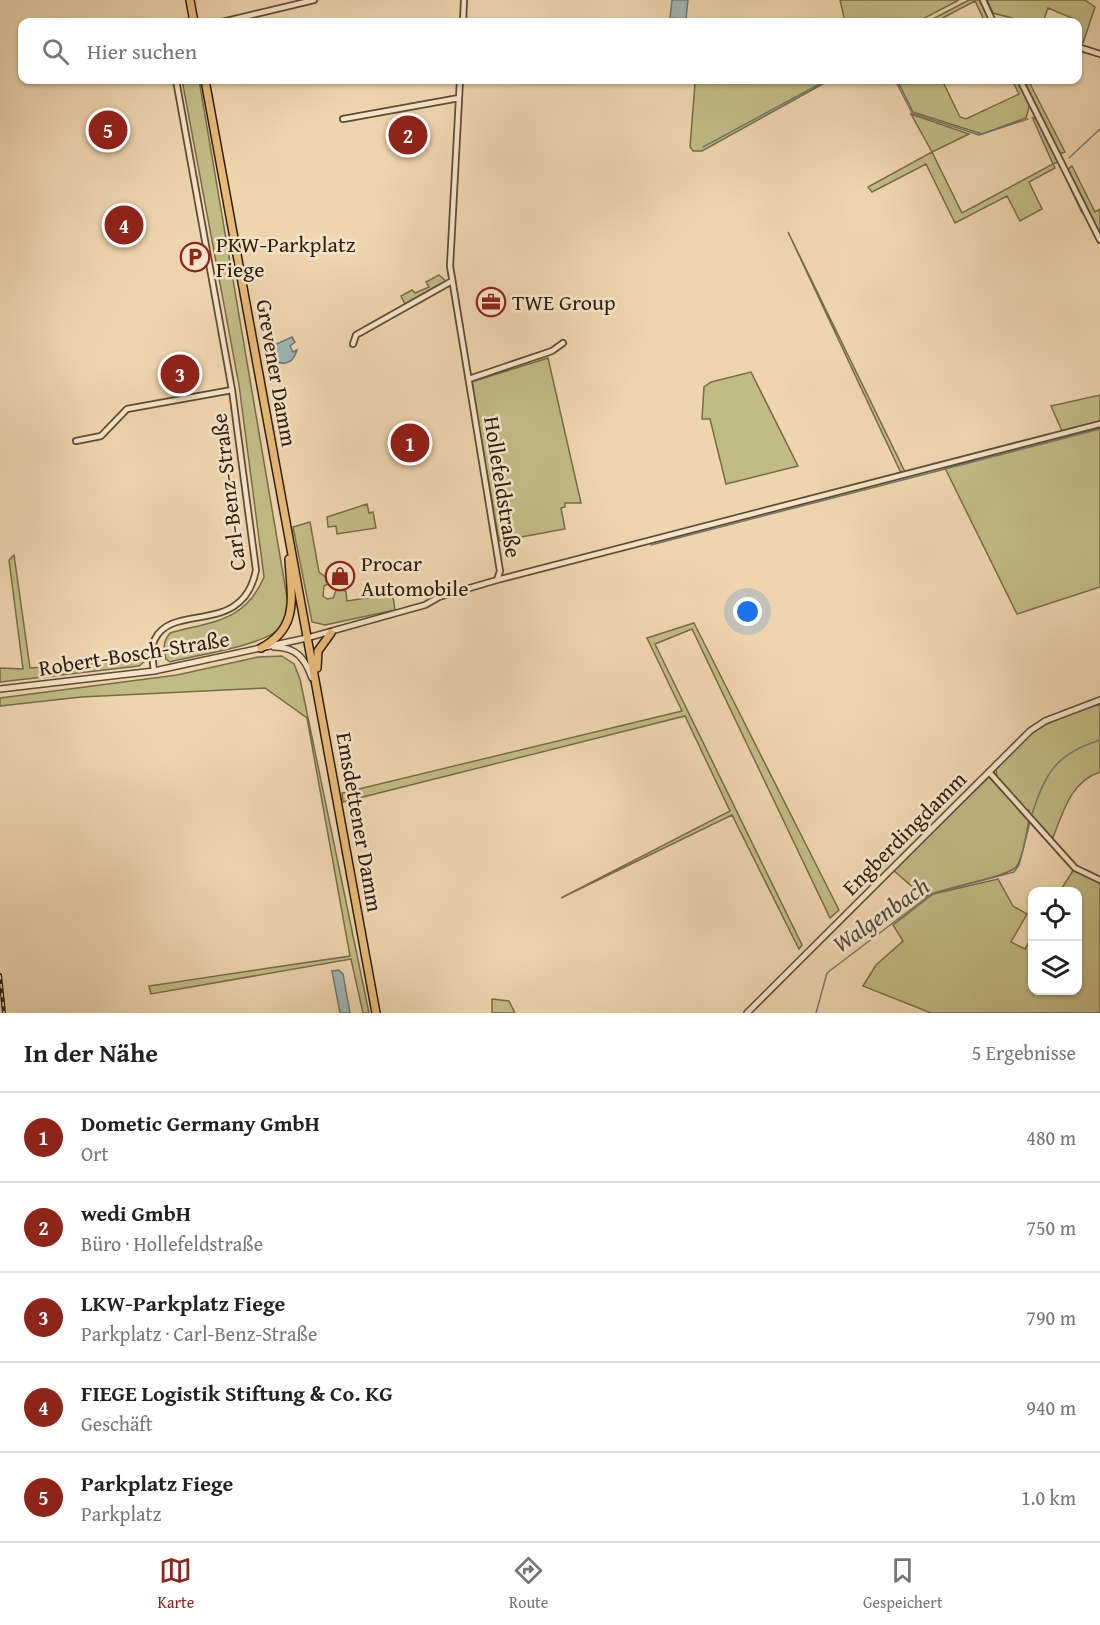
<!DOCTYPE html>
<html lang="de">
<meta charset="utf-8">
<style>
body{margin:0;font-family:"Gentium Book Plus",serif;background:#f6f6f6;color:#222}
.controls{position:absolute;right:18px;bottom:18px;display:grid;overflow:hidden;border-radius:12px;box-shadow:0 2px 4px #0004}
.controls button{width:54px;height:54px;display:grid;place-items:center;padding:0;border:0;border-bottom:2px solid #e0e0e0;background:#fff;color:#222;font:30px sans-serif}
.you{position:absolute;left:748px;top:612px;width:21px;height:21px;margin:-15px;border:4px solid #fff;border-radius:50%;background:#1a73e8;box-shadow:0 0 0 9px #1a73e833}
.badge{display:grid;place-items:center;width:39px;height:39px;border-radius:50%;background:#8f2418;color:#fff;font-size:20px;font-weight:700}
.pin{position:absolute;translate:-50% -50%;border:3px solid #fff;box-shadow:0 2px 6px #0006}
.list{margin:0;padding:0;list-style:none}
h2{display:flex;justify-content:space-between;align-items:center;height:78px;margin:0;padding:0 24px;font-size:26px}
h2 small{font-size:20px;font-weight:400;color:#767676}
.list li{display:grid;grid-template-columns:39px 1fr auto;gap:18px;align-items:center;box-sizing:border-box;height:90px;padding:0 24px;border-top:2px solid #e0e0e0}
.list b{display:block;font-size:22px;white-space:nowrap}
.list p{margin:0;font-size:20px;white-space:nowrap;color:#767676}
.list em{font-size:20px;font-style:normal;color:#767676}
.icon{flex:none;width:33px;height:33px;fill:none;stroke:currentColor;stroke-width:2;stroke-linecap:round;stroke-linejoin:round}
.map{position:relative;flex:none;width:1100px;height:1013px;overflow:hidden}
.search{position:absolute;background:#fff;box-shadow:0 2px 4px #0004;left:18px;right:18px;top:18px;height:66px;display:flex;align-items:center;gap:15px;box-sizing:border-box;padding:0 21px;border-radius:12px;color:#767676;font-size:22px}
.sheet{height:528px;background:#fff}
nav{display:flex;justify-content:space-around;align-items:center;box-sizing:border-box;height:84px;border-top:2px solid #e0e0e0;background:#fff;font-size:16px;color:#767676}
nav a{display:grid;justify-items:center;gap:3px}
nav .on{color:#8f2418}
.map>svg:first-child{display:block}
.green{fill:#c1bb85;stroke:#776c47;stroke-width:1.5}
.water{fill:#9fb6b6;stroke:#717971;stroke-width:1.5}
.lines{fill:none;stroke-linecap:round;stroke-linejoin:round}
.stream{stroke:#717971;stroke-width:1.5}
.minor-casing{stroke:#5e4c32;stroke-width:8}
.tertiary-casing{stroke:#5e4c32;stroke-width:8}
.primary-casing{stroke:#2d1e09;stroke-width:10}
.minor{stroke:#f5e4ca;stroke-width:4.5}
.tertiary{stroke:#f5e4ca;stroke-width:5}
.primary{stroke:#e8ba77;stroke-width:7}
.rail-casing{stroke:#2d1e09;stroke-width:4}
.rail{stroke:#f5e4ca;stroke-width:1.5;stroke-dasharray:4.5;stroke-linecap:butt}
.labels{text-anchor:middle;stroke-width:5;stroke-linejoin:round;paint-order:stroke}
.poi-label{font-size:22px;fill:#2d1e09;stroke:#f5e4ca;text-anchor:start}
.street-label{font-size:22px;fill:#2d1e09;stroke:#f5e4ca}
.water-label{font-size:24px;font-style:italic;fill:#4f4c3d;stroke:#f5e4ca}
</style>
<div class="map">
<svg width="1100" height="1013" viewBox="0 0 1100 1013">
<rect width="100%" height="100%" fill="#efd5ae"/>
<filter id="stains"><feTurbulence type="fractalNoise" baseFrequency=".00333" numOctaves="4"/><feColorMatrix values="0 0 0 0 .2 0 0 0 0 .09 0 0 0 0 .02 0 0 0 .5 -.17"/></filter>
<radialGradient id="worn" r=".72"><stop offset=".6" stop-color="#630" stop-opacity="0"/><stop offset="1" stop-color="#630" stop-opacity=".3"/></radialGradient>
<path class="green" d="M840,0H959L917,22H845Z
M969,0H980L991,22H985L975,1L935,22H927Z
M987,0H1085L1095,7L1083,43L1078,42V22H1071L1072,18L1048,8L1043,22H1027L993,13Z
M182,80H199L289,609C286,618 284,626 275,632C254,647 197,655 170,662L166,659C163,648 163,642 170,633C213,621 245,622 264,577L239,385Z
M798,80H830L702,151H693L690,147L695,83H790Z
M897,80H942L960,117L966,119L1019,94L1012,80H1018L1030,104L1026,118L982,134L913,112Z
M1024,80H1028L1065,152L1059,154Z
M911,114L969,134L932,152L962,213L1053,164L1033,119L1036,117L1058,162L1053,164L1055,168L1029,182L1042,209L1020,221L1007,196L955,223L926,164L872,192L868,187L932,152Z
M1072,166L1095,212L1100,209V236L1067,170Z
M788,232L905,472L901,473Z
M439,275L446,281L405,304L401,296L412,290L415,293L429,287L426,282Z
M548,358L581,503H565V507L561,508L565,529L499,541L471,382Z
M751,372L798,466L726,484L710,419H702L704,387L711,382Z
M1100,395V421L1062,431L1051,406Z
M1100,427V587L1017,614L945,468Z
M367,504L369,513L373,512L376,528L337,534L336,526L328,527L327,517Z
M310,522L319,572L332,582L324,586L323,596L327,599L333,598L338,586L346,592L347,601L380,596V591L383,590L393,597L395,610L325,625L312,622L293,527Z
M14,555L30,668L111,662L138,649L145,652V661L139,666L0,682V668L23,669L9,560Z
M694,623L839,910L830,918L692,629L655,644L802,945L799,949L732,815L561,898L730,811L685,716L343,802L342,793L682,711L647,638Z
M282,656L294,664L300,679L369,1013H363L351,959L151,994L149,986L350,956L307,718L265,688L81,697L0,706V698L177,675L258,657Z
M1100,704V772C1070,782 1063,813 1052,840L1027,813L1029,810H1024L997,778L996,769L1032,733L1049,722Z
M989,777L1029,820C1026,834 1024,854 1017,866C1010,877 942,887 924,897L893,870Z
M1074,869L1100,882V1013H931L863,986L876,965L903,941L893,925L933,894L998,879L1013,906L1027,914L1011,942L1025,949L1032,937V990H1078V891H1060Z
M492,999L509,1001L515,1013H492Z"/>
<path class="water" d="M672,0H688L686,19L670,18Z
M292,337L295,342L290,346L293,352L297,350C292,367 281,365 270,358V347Z
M339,970L343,974L350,1013H340L332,971Z"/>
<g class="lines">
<path class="stream" d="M1078,51L1100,57
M895,80L912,113L979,135L1028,119
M1032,118L1035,116
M703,147L827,80
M1069,158L1100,129
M1069,185L1082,213
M651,545L1100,429
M1032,814C1046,772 1056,754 1100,740
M816,1013L827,973L931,894L1014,872L1019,865L1030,822"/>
<g class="minor-casing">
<path id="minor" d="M983,0L993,22
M222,22L314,0
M463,22L464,0
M1078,47L1100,54
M460,80L450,266L500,571L497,580
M1020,80L1100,240
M343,119L459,98
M353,344L356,335L452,281
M469,379L552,351L563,343
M76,441L101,436L127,409L232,390
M307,638L425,605L439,597L497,580L1100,424
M154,671C153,661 150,648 155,639C173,602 243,637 256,570L232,390L176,80
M989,772L1075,868L1100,880"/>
</g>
<g class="tertiary-casing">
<path id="tertiary" d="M274,647C297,647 305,659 312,678
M0,689L154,671L307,638
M747,1013L1030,731L1045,721L1100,700"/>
</g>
<g class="primary-casing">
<path id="primary" d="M190,0L194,22
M205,80L376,1013
M261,648C300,627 291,597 289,559
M317,668L318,651L331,633"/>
</g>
<use href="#minor" class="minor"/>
<use href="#tertiary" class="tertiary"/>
<use href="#primary" class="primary"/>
<g class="rail-casing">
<path id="rail" d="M0,975L4,1013"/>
</g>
<use href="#rail" class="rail"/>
</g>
<defs>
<g id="parking-ring" transform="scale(1.5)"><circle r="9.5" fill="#f5e4ca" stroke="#8f2418" stroke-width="1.5"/><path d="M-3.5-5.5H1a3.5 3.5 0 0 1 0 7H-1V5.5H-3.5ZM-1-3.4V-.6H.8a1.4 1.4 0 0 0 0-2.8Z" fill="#8f2418"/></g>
<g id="office-ring" transform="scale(1.5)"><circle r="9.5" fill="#f5e4ca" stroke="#8f2418" stroke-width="1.5"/><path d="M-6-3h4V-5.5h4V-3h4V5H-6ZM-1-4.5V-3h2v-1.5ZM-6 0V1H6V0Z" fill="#8f2418"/></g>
<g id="shop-ring" transform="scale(1.5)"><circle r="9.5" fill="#f5e4ca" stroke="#8f2418" stroke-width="1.5"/><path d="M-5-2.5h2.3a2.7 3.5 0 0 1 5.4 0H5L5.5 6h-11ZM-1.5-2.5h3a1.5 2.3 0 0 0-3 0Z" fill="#8f2418"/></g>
</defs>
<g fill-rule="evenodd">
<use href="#parking-ring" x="195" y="257"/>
<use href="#office-ring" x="491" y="302"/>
<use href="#shop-ring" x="340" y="576"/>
</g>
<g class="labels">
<g class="poi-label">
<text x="216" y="252">PKW-Parkplatz<tspan x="216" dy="25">Fiege</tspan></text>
<text x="512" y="310">TWE Group</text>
<text x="361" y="571">Procar<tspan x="361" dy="25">Automobile</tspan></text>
</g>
<g class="street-label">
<text transform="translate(277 373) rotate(80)" y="8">Grevener Damm</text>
<text transform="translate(503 487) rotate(81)" y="8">Hollefeldstraße</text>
<text transform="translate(228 492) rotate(-97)" y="8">Carl-Benz-Straße</text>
<text transform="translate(134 653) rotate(-9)" y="8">Robert-Bosch-Straße</text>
<text transform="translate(360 822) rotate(80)" y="8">Emsdettener Damm</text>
<text transform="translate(904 833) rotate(-45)" y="8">Engberdingdamm</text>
</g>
<g class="water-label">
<text transform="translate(881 915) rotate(-35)" y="8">Walgenbach</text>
</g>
</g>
<rect width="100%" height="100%" filter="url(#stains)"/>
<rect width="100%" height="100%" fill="url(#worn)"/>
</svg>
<div class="controls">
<button><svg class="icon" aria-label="locate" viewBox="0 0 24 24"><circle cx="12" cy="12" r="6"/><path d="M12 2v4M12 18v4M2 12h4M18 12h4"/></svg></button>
<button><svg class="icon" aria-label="layers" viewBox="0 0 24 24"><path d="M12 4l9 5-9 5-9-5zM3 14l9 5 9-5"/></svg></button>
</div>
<div class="you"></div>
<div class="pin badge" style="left:410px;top:443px">1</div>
<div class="pin badge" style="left:408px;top:135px">2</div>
<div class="pin badge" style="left:180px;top:374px">3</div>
<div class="pin badge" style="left:124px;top:225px">4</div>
<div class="pin badge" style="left:108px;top:130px">5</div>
<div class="search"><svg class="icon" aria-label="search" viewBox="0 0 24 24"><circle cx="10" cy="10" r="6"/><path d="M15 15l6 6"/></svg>Hier suchen</div>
</div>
<section class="sheet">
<h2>In der Nähe<small>5 Ergebnisse</small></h2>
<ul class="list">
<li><span class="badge">1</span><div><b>Dometic Germany GmbH</b><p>Ort</p></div><em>480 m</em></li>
<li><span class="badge">2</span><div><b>wedi GmbH</b><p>Büro · Hollefeldstraße</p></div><em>750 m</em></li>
<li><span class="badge">3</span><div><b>LKW-Parkplatz Fiege</b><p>Parkplatz · Carl-Benz-Straße</p></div><em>790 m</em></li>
<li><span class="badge">4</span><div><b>FIEGE Logistik Stiftung &amp; Co. KG</b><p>Geschäft</p></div><em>940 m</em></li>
<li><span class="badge">5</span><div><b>Parkplatz Fiege</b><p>Parkplatz</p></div><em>1.0 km</em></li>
</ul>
</section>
<nav>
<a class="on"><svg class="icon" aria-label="map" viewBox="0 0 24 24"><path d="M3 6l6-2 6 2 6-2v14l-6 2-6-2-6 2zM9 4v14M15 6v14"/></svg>Karte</a>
<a><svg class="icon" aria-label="directions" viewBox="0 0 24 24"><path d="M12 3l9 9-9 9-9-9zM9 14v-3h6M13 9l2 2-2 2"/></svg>Route</a>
<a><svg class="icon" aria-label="saved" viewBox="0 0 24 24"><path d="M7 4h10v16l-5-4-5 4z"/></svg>Gespeichert</a>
</nav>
